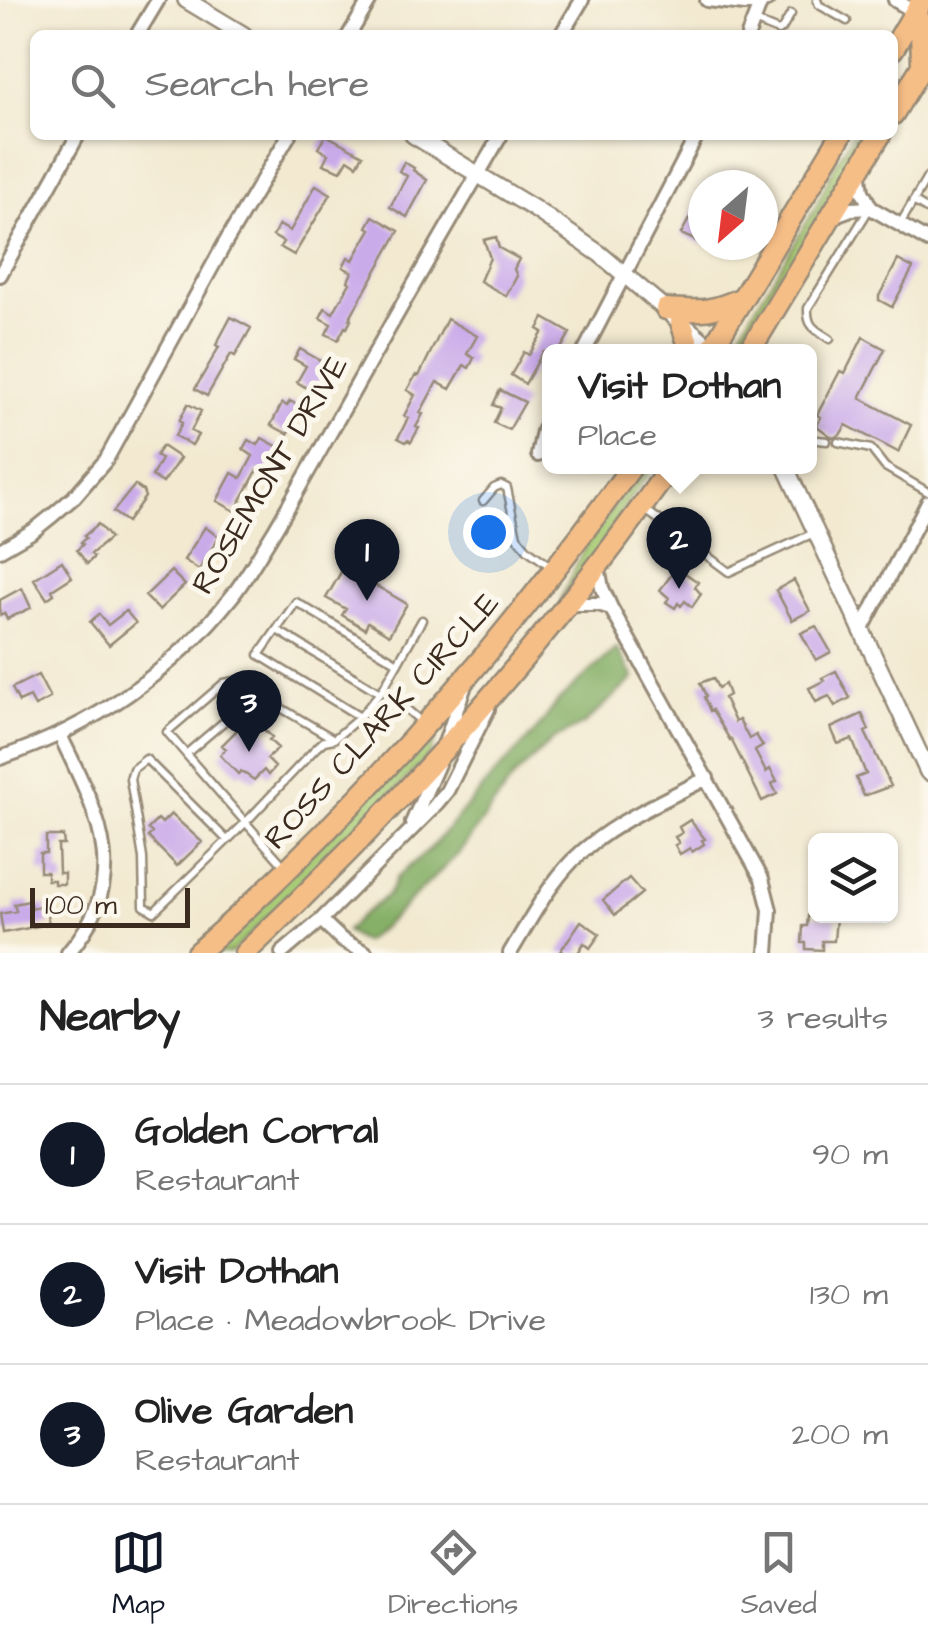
<!DOCTYPE html>
<meta charset="utf-8">
<style>
body{margin:0;font-family:"Architects Daughter",sans-serif;background:#f2f2f2;color:#222}
.controls{position:absolute;right:30px;bottom:30px;display:grid;overflow:hidden;border-radius:15px;box-shadow:0 2px 8px #0004}
.controls button{width:90px;height:90px;display:grid;place-items:center;padding:0;border:0;border-bottom:2px solid #e0e0e0;background:#fff;color:#222;font:50px sans-serif}
.compass{position:absolute;left:688px;top:170px;width:90px;height:90px;border-radius:50%;background:#fff;box-shadow:0 2px 8px #0004;rotate:208deg}
.scale{position:absolute;left:30px;bottom:25px;width:160px;box-sizing:border-box;padding-left:10px;border:5px solid #3b2a1e;border-top:0;font-size:28px;line-height:35px;white-space:nowrap;color:#3b2a1e;-webkit-text-stroke:8px #fbf7ec;paint-order:stroke}
.you{position:absolute;left:488px;top:532px;width:35px;height:35px;margin:-25px;border:8px solid #fff;border-radius:50%;background:#1a73e8;box-shadow:0 0 0 15px #1a73e833}
.badge{display:grid;place-items:center;width:65px;height:65px;border-radius:50%;background:#111827;color:#fff;font-size:32px;font-weight:700}
.pin{position:absolute;translate:-50% -82px;filter:drop-shadow(0 2px 5px #0008)}
.pin::after{content:'';position:absolute;top:52px;width:35px;height:30px;background:inherit;clip-path:polygon(0 0,100% 0,50% 100%)}
.popup{position:absolute;left:542px;top:344px;width:275px;height:130px;box-sizing:border-box;display:grid;place-content:center;border-radius:15px;background:#fff;filter:drop-shadow(0 2px 8px #0005);font-size:32px;white-space:nowrap;color:#767676}
.popup b{font-size:38px;color:#222}
.popup::after{content:'';position:absolute;left:50%;top:100%;margin-left:-20px;border:20px solid transparent;border-top-color:#fff}
.list{margin:0;padding:0;list-style:none}
h2{display:flex;justify-content:space-between;align-items:center;height:130px;margin:0;padding:0 40px;font-size:42px}
h2 small{font-size:32px;font-weight:400;color:#767676}
.list li{display:grid;grid-template-columns:65px 1fr auto;gap:30px;align-items:center;box-sizing:border-box;height:140px;padding:0 40px;border-top:2px solid #e0e0e0}
.list b{display:block;font-size:38px;white-space:nowrap}
.list p{margin:0;font-size:32px;white-space:nowrap;color:#767676}
.list em{font-size:32px;font-style:normal;color:#767676}
.icon{flex:none;width:55px;height:55px;fill:none;stroke:currentColor;stroke-width:2;stroke-linecap:round;stroke-linejoin:round}
.map{position:relative;flex:none;width:928px;height:953px;overflow:hidden}
.search{position:absolute;background:#fff;box-shadow:0 2px 8px #0004;left:30px;right:30px;top:30px;height:110px;display:flex;align-items:center;gap:25px;box-sizing:border-box;padding:0 35px;border-radius:15px;color:#767676;font-size:38px}
.sheet{height:550px;background:#fff}
nav{display:flex;justify-content:space-around;align-items:center;box-sizing:border-box;height:140px;border-top:2px solid #e0e0e0;background:#fff;font-size:28px;color:#767676}
nav a{display:grid;justify-items:center;gap:5px}
nav .on{color:#111827}
.map>svg:first-child{display:block}
.green{fill:#a8cc76;stroke:#727b4a;stroke-width:2.5}
.forest{fill:#86b067;stroke:#606d42;stroke-width:2.5}
.building{fill:#caabea}
.lines{fill:none;stroke-linecap:round;stroke-linejoin:round}
.service-casing{stroke:#968a77;stroke-width:11}
.minor-casing{stroke:#968a77;stroke-width:18}
.tertiary-casing{stroke:#968a77;stroke-width:20}
.trunk-casing{stroke:#968a77;stroke-width:25}
.service{stroke:#fff;stroke-width:6}
.minor{stroke:#fff;stroke-width:12}
.tertiary{stroke:#fff;stroke-width:15}
.trunk{stroke:#f6be87;stroke-width:20}
.labels{text-anchor:middle;stroke-width:10;stroke-linejoin:round;paint-order:stroke}
.street-label{font-size:32px;fill:#3b2a1e;stroke:#fbf7ec}
</style>
<div class="map">
<svg width="928" height="953" viewBox="0 0 928 953">
<rect width="100%" height="100%" fill="#fbf7ec"/>
<filter id="ink" filterUnits="userSpaceOnUse"><feTurbulence type="fractalNoise" baseFrequency=".01" numOctaves="2"/><feDisplacementMap in="SourceGraphic" scale="20" xChannelSelector="R" yChannelSelector="G"/><feConvolveMatrix kernelMatrix="1 2 1 2 8 2 1 2 1" color-interpolation-filters="sRGB"/></filter>
<filter id="wash" filterUnits="userSpaceOnUse"><feTurbulence type="fractalNoise" baseFrequency=".0048" numOctaves="4" result="noise"/><feDisplacementMap in="SourceGraphic" scale="40" xChannelSelector="R" yChannelSelector="G"/><feGaussianBlur stdDeviation="2.25" result="paint"/><feColorMatrix in="noise" values="0 0 0 0 0 0 0 0 0 0 0 0 0 0 0 0 0 1.4 0 .05"/><feComposite in="paint" operator="in"/></filter>
<g filter="url(#wash)">
<rect width="100%" height="100%" fill="#f2e9d0"/>
<path class="green" d="M853,135H862L843,167L823,210L753,327L743,338L739,335L815,209L835,165Z
M643,467H653L626,504L601,548L560,601L587,543Z
M432,731L437,734L431,753L378,809L231,953H211Z"/>
<path class="forest" d="M617,648L634,678L584,724L552,740L514,777L459,853L383,927L363,942L346,931L361,916L389,894L397,877L432,847L495,774L536,731L559,700Z"/>
<g id="blocks">
<path class="building" d="M326,135L363,155L357,165L348,159L341,171L323,164L328,154L318,148Z
M404,162L414,168L413,170L427,180L407,217L390,207L407,176L399,171Z
M316,185L331,194L294,255L280,247L283,242L273,236L279,225L290,231Z
M703,193V244L681,234Z
M373,216L399,231L349,319L351,320L347,328L345,327L338,340L326,334L331,324L320,318L325,308L333,313L350,283L348,281L352,272L343,267L348,257L353,260L371,229L367,227Z
M496,237L499,248L519,259L514,269L517,276L506,296L480,281L490,258L484,240Z
M898,260L913,268L892,307L879,300V296Z
M231,317L251,328L235,356L231,354L207,396L195,389L219,347L216,345Z
M544,318L570,333L559,352H543L525,384L511,375L524,352L529,355L543,332L538,329Z
M447,319L477,336L467,354L474,358L469,368L464,365L450,389L437,382L420,413L423,414L416,427L419,428L411,442L408,440L406,442L398,438L408,418L404,416L415,395L407,390L416,375L419,376Z
M863,337L885,349L860,398L911,425L898,452L846,425L840,435L833,438L817,426L821,417L817,415L840,371L845,373Z
M300,349L328,365L313,392L297,382L306,366L294,359Z
M500,390L525,402L509,430L494,423L501,408L493,405Z
M290,401L301,407L288,434L271,425L282,403L287,406Z
M188,404L201,411L191,431L198,435L192,445L175,436L182,423L179,421Z
M262,438L282,449L276,460L273,459L265,475L257,471L235,511L217,501L232,473L241,478L253,456L243,449L248,440L258,445Z
M162,446L180,458L163,483L152,476L161,459L156,455Z
M135,485L143,491L145,497L127,522L113,512Z
M98,524L110,538L91,554L94,557L87,564L77,550L83,544L81,542L86,538L84,536Z
M205,527L219,537L199,570L184,560Z
M62,561L72,577L52,590L54,594L47,599L34,579Z
M344,567L407,604L389,635L368,622L365,629L342,615L346,609L326,598Z
M675,570L679,573L682,571L698,582L695,587L701,594L692,607L685,601L681,606L678,603L675,608L666,602L669,598L660,590Z
M171,571L185,585L159,610L145,596Z
M794,580L810,611L792,620L776,590Z
M22,588L31,608L7,619L4,613L0,615V600Z
M126,611L136,623L109,645L90,622L99,614L108,625Z
M816,626L831,652L816,660L801,633Z
M836,671L850,698L835,706L829,696L816,702L809,688L824,681L822,678Z
M38,675L50,698L35,706L30,697L19,702L12,688Z
M713,678L718,688L725,684L729,695L724,698L735,722L739,720L749,739L756,735L763,746L755,751L766,772L770,769L777,781L772,784L777,794L762,801L731,739L730,740L712,710L710,711L704,697L706,696L700,683Z
M862,714L869,730L865,732L891,786L864,796L856,778L866,774L852,739L838,744L831,728Z
M251,723L255,727L258,724L272,737L269,740L278,748L267,759L275,767L268,775L264,770L254,780L241,771L238,774L220,755L226,749L222,745L243,724L247,728Z
M171,814L202,842L177,866L148,837L152,833L148,829L158,819L162,823Z
M690,820L705,839L702,840L704,844L692,852L690,848L680,854L675,845L679,843L675,837L682,833L679,827Z
M46,836H63L64,845H58L59,873H64V884H54V880H47V872H40V853H46Z
M629,878L642,893L615,915L603,900Z
M29,901L31,908L45,905L49,924L3,933L0,914L16,911L14,904Z
M808,916L836,918L834,941H822V950L806,949V943H802L803,926H807Z
M581,921L600,934L590,948L584,943L578,953H559Z"/>
</g>
</g>
<g filter="url(#ink)">
<use href="#blocks" fill-opacity="0" stroke="#968a77" stroke-width="2.5"/>
<g class="lines">
<g class="service-casing">
<path id="service" d="M817,0L819,5L847,21
M754,21L778,31L782,29L791,14
M913,201L928,210
M900,224L928,176
M830,339C815,329 807,327 808,308L870,208
M809,439L827,441
M838,442L871,449L885,467L928,492
M483,501L494,488L501,485L507,488L517,537L528,550L550,566
M643,508L729,572L816,532
M422,620L383,689L424,724
M277,630L380,693
M383,689L360,717L259,655L296,602L398,663
M334,739L360,717
M186,754L247,702L254,692
M227,840L146,759L133,769L130,779L143,858L144,906L154,912L246,822L316,748L324,741L334,739L235,681L224,683L167,732C206,778 246,823 286,868"/>
</g>
<g class="minor-casing">
<path id="minor" d="M707,0L745,4L767,0
M895,0L915,12
M137,35L158,0
M349,35L370,0
M561,35L582,0
M748,35L761,2
M859,170L862,191L871,208L928,241
M832,216L851,209L871,208
M0,275L78,135
M584,352L697,135
M538,455L543,431L549,420
M0,550L33,531L53,515L74,497L106,460L224,245L289,135
M598,567L602,588L611,608L762,879L770,910L767,953
M570,604H598L611,608
M862,629L928,502
M60,735C97,813 134,877 68,953
M446,740L464,688
M0,758C93,727 172,672 233,595C248,575 261,552 274,531C301,485 327,438 353,392C401,306 451,220 501,135
M412,823L438,764
M321,920L342,940L366,953
M282,953L321,920L432,809L447,791L488,709
M510,953C529,922 547,887 572,861C609,824 661,802 707,778"/>
</g>
<g class="tertiary-casing">
<path id="tertiary" d="M186,0L244,35
M413,135L533,208L600,254L716,352
M785,466L928,772"/>
</g>
<g class="trunk-casing">
<path id="trunk" d="M915,12L921,25L922,66
M893,49L922,0
M893,114L928,56
M666,309C700,311 710,313 742,298
M681,322L691,352
M710,352L841,135
M749,352L880,135
M197,953C361,809 504,643 632,466
M245,953C402,804 547,644 671,466"/>
</g>
<use href="#service" class="service"/>
<use href="#minor" class="minor"/>
<use href="#tertiary" class="tertiary"/>
<use href="#trunk" class="trunk"/>
</g>
</g>
<g class="labels">
<g class="street-label">
<text transform="translate(269 474) rotate(-59)" y="11">ROSEMONT DRIVE</text>
<text transform="translate(381 720) rotate(-48)" y="11">ROSS CLARK CIRCLE</text>
</g>
</g>
</svg>
<div class="controls">
<button><svg class="icon" aria-label="layers" viewBox="0 0 24 24"><path d="M12 4l9 5-9 5-9-5zM3 14l9 5 9-5"/></svg></button>
</div>
<svg class="compass" viewBox="-18 -18 36 36"><path d="M0-13l5 13h-10z" fill="#e53935"/><path d="M0 13l5-13h-10z" fill="#767676"/></svg>
<div class="scale">100 m</div>
<div class="you"></div>
<div class="pin badge" style="left:367px;top:601px">1</div>
<div class="pin badge" style="left:679px;top:589px">2</div>
<div class="popup"><b>Visit Dothan</b>Place</div>
<div class="pin badge" style="left:249px;top:752px">3</div>
<div class="search"><svg class="icon" aria-label="search" viewBox="0 0 24 24"><circle cx="10" cy="10" r="6"/><path d="M15 15l6 6"/></svg>Search here</div>
</div>
<section class="sheet">
<h2>Nearby<small>3 results</small></h2>
<ul class="list">
<li><span class="badge">1</span><div><b>Golden Corral</b><p>Restaurant</p></div><em>90 m</em></li>
<li><span class="badge">2</span><div><b>Visit Dothan</b><p>Place · Meadowbrook Drive</p></div><em>130 m</em></li>
<li><span class="badge">3</span><div><b>Olive Garden</b><p>Restaurant</p></div><em>200 m</em></li>
</ul>
</section>
<nav>
<a class="on"><svg class="icon" aria-label="map" viewBox="0 0 24 24"><path d="M3 6l6-2 6 2 6-2v14l-6 2-6-2-6 2zM9 4v14M15 6v14"/></svg>Map</a>
<a><svg class="icon" aria-label="directions" viewBox="0 0 24 24"><path d="M12 3l9 9-9 9-9-9zM9 14v-3h6M13 9l2 2-2 2"/></svg>Directions</a>
<a><svg class="icon" aria-label="saved" viewBox="0 0 24 24"><path d="M7 4h10v16l-5-4-5 4z"/></svg>Saved</a>
</nav>
